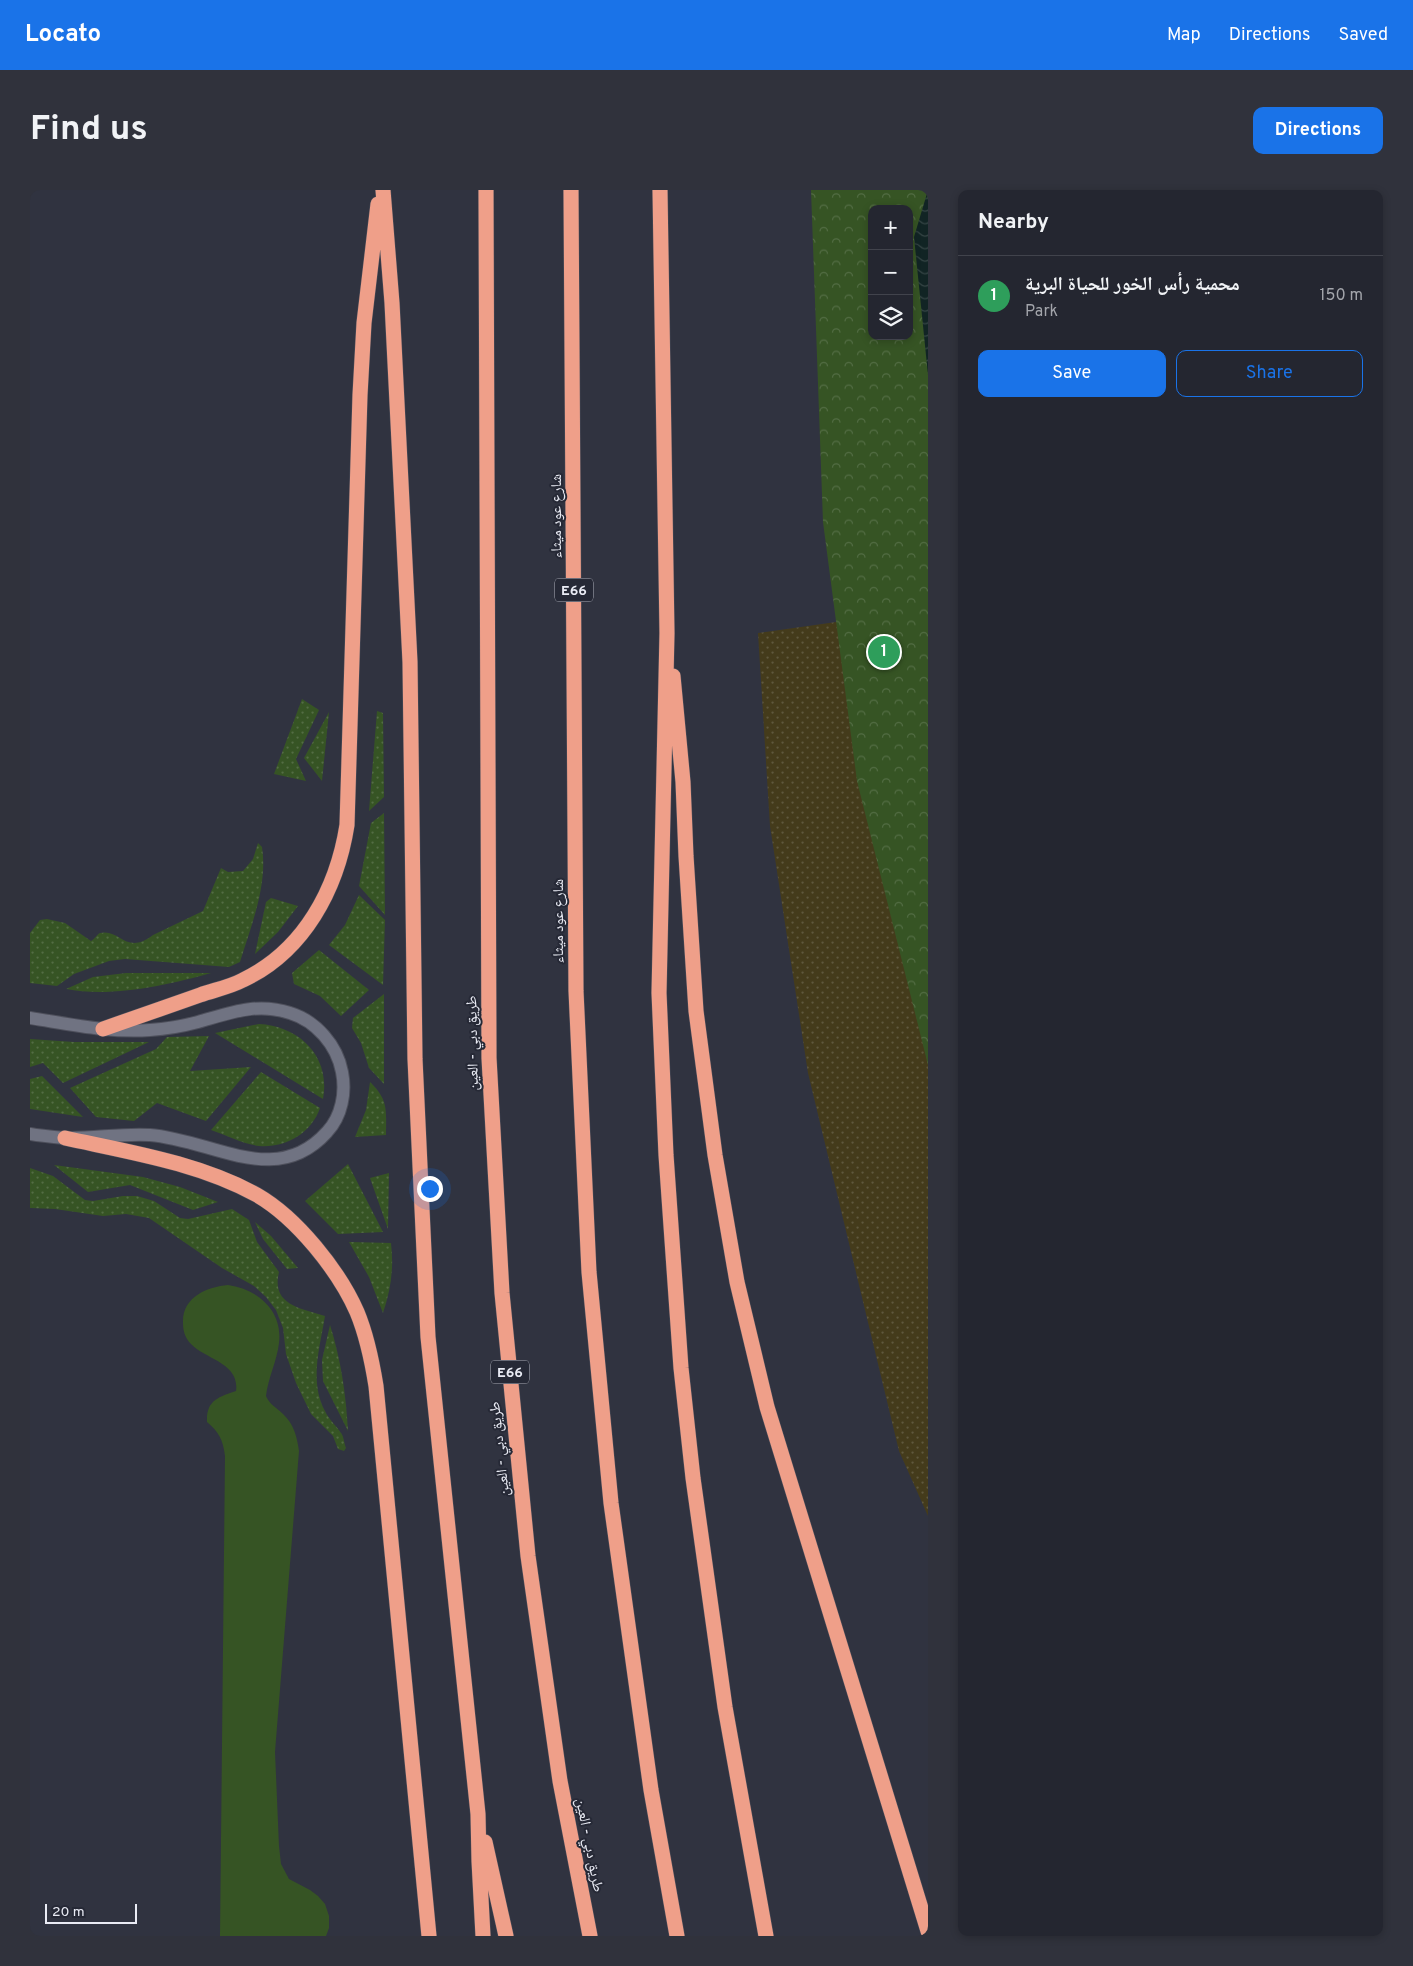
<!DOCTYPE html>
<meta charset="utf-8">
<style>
body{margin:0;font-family:Overpass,"Noto Naskh Arabic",sans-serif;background:#30323c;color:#f1f3f6}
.controls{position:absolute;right:15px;top:15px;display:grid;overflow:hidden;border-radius:10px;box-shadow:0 2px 8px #0003}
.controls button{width:45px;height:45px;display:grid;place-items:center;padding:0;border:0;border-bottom:1px solid #41434c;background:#242630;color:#f1f3f6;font:25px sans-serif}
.scale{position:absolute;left:15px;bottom:12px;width:92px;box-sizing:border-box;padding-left:5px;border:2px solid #e9ebf4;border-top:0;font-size:14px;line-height:18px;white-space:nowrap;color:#e9ebf4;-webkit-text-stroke:4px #262936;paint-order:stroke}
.you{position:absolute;left:399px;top:998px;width:18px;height:18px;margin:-12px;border:4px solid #fff;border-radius:50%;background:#1a73e8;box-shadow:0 0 0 8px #1a73e833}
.badge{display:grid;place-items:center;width:32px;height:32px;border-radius:50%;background:#1a73e8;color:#fff;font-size:16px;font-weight:700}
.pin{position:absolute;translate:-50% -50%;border:2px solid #fff;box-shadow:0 1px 5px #0006}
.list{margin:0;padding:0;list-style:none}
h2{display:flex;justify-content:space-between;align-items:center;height:65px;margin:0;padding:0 20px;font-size:21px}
h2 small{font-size:16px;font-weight:400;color:#a3a5ab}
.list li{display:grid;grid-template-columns:32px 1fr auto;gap:15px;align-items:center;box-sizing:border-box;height:80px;padding:0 20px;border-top:1px solid #41434c}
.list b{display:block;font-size:19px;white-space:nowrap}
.list p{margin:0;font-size:16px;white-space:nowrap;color:#a3a5ab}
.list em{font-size:16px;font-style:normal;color:#a3a5ab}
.actions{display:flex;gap:10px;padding:15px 20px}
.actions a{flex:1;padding:11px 0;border:1px solid #1a73e8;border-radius:10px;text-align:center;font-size:18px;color:#1a73e8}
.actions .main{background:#1a73e8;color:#fff}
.icon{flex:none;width:28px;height:28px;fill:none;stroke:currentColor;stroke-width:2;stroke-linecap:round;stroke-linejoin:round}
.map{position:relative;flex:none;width:898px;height:1746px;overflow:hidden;border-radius:10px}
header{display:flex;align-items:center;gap:30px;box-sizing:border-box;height:70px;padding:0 25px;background:#1a73e8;color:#fff}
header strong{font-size:24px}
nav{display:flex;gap:28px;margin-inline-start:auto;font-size:18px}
.intro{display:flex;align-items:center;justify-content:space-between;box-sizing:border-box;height:120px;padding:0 30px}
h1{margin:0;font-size:35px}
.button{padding:12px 22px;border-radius:10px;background:#1a73e8;color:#fff;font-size:18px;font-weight:700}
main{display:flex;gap:30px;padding:0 30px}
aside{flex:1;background:#242630;border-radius:10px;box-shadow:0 2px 8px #0003}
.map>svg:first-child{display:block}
.grass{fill:url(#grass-dots)}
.sand{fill:url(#sand-dots)}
.park{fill:url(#park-crowns);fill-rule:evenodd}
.garden{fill:#365424}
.water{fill:url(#water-waves)}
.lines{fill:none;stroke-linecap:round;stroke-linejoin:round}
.secondary-casing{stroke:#4e505c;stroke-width:14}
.highway-casing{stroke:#4e505c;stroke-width:16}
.secondary{stroke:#707382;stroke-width:12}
.highway{stroke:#ef9f89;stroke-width:15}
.labels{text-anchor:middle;stroke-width:4;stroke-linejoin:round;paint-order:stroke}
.shield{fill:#262936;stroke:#aeb1bb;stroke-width:1}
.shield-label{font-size:14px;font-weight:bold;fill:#e9ebf4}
.street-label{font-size:15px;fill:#e9ebf4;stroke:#262936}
</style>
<header>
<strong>Locato</strong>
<nav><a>Map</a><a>Directions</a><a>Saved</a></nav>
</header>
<div class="intro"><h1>Find us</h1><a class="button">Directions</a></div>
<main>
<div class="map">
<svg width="898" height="1746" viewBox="0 0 898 1746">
<defs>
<pattern id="grass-dots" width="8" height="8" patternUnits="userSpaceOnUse" patternTransform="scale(1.25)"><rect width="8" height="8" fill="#365424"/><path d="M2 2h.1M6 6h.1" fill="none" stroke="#536d44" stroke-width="1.8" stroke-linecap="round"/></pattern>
<pattern id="sand-dots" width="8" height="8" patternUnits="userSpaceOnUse" patternTransform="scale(1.25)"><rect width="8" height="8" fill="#443b1b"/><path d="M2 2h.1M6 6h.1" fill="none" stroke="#5f583d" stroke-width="1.8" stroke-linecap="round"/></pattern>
<pattern id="park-crowns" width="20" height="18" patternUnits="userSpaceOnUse" patternTransform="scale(1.25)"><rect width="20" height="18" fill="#365424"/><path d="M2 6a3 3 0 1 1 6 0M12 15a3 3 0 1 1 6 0" fill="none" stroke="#536d44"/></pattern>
<pattern id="water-waves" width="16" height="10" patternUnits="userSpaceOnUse" patternTransform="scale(1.25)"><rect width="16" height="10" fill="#112424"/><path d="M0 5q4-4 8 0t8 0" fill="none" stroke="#344444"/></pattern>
</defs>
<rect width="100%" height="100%" fill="#303340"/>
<path class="grass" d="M272,509L289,520L266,569L276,591L244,584Z
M347,521L353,523L354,607L339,621Z
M299,522L292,591L274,568Z
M354,623L355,725L329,696L341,633Z
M228,653L232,657C238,695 221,736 210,772L199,777L95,769L79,771L44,784L27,796L0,793V743L10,730L17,729L35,733L61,751C65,749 67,744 70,743C90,738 96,766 123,745L173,721L191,678L198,682L213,681L223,669Z
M329,705L355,730L353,795L299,755L315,735Z
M241,708L268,716L248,742L225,764L236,712Z
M289,760L339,800L311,826L290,806L264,794L262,783Z
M96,783H181C139,795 80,808 36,799L63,787Z
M354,804V894L339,878L331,853L322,838L323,828Z
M229,834C269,836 301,866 293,909L185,843Z
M179,846L160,881L221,877L176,931L127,913L104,931L66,927L40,898L126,859L137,847Z
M0,849L44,852H119L33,893L13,873L0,877Z
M231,882L290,918C281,944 255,958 229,956C213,954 196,945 181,940Z
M12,886L53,927L0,919V889Z
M340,892C359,910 356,921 356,945L325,947L336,920Z
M318,974L353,1042L308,1044L275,1011Z
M24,975L113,987L150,997L188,1012L163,1020L100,995L58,1002Z
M0,978L23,986L55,1010L63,1011L93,1006H107L124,1011L150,1028L158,1029L202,1019L219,1030L227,1052L249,1082C241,1115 270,1118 295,1126C290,1157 279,1191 295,1221C299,1230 306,1235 311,1243C314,1247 314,1253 316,1258L314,1261L308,1259L303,1246L281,1224L266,1193L256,1164L253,1138L246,1120L236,1107L224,1096L192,1078L119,1028L96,1024L73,1026L25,1019L0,1018Z
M359,983L358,1039L340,988Z
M225,1032L241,1046L268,1078L257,1079L233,1049Z
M319,1052L361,1053C364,1078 361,1099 353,1123L339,1087Z
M300,1135C311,1170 316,1204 318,1241L293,1191L292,1170Z"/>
<path class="sand" d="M898,419V1326L869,1261L778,883L740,636L728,443Z"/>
<path class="park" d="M781,0H898V875L827,591L793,332ZM842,19H879V146H842Z"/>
<path class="garden" d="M198,1095C227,1099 253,1120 249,1153C247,1171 238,1188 236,1206C239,1214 247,1218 253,1224C264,1234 267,1247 269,1261L245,1562L249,1656L251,1674L259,1689L280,1700L288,1706L295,1714L299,1726V1738L296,1746H190L195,1266C193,1250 189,1242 177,1232C176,1210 189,1207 206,1201C210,1173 175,1169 161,1154C155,1148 153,1141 153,1133C152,1107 177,1097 198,1095Z"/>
<path class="water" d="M898,0V185L884,47Z"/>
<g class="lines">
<g class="secondary-casing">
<path id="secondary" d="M0,828C39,834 80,843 120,840C136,839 153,836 168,832C200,823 227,812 260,823C286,831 307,855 312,882C316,902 312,926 297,942C246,999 183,950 120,945C91,943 63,949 34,948C23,947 11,946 0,944"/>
</g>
<g class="highway-casing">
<path id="highway" d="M353,0L362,113L380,472L385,869L398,1147L448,1624L449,1671L453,1746
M456,0L459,868L472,1103L498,1366L530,1591L560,1746
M541,0L546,801L559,1082L581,1313L621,1600L647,1746
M630,0L637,443L629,803L636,965L651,1178L663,1288L695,1517L736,1746
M643,486L653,592L656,666L666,821L685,965L707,1092L737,1217L898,1741
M73,839C105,828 138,816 170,805C184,800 200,797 213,790C274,761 307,699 317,635L330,205L334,133L348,14
M35,948C99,962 169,973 227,1005C267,1028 309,1081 327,1122C337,1146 342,1171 346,1196L399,1746
M455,1652L476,1746"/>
</g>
<use href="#secondary" class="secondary"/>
<use href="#highway" class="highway"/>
</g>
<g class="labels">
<g class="shield">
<rect x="525" y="388.5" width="38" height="23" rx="4"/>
<rect x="461" y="1170.5" width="38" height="23" rx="4"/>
</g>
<g class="shield-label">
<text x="544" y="405">E66</text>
<text x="480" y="1187">E66</text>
</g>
<g class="street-label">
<text transform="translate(526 326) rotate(-90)" y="5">شارع عود ميثاء</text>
<text transform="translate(528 731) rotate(-90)" y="5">شارع عود ميثاء</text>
<text transform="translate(442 853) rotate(-91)" y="5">طريق دبي - العين</text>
<text transform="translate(469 1259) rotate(-96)" y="5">طريق دبي - العين</text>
<text transform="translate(560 1655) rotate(79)" y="5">طريق دبي - العين</text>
</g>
</g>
</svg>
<div class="controls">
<button>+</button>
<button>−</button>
<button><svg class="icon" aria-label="layers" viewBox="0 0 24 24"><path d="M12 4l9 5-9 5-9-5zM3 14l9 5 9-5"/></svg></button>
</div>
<div class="scale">20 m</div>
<div class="you"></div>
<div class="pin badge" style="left:854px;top:462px;background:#2e9e5b">1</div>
</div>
<aside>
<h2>Nearby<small></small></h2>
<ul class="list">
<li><span class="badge" style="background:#2e9e5b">1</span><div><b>محمية رأس الخور للحياة البرية</b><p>Park</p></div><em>150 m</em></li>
</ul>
<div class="actions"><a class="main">Save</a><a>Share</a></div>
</aside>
</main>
